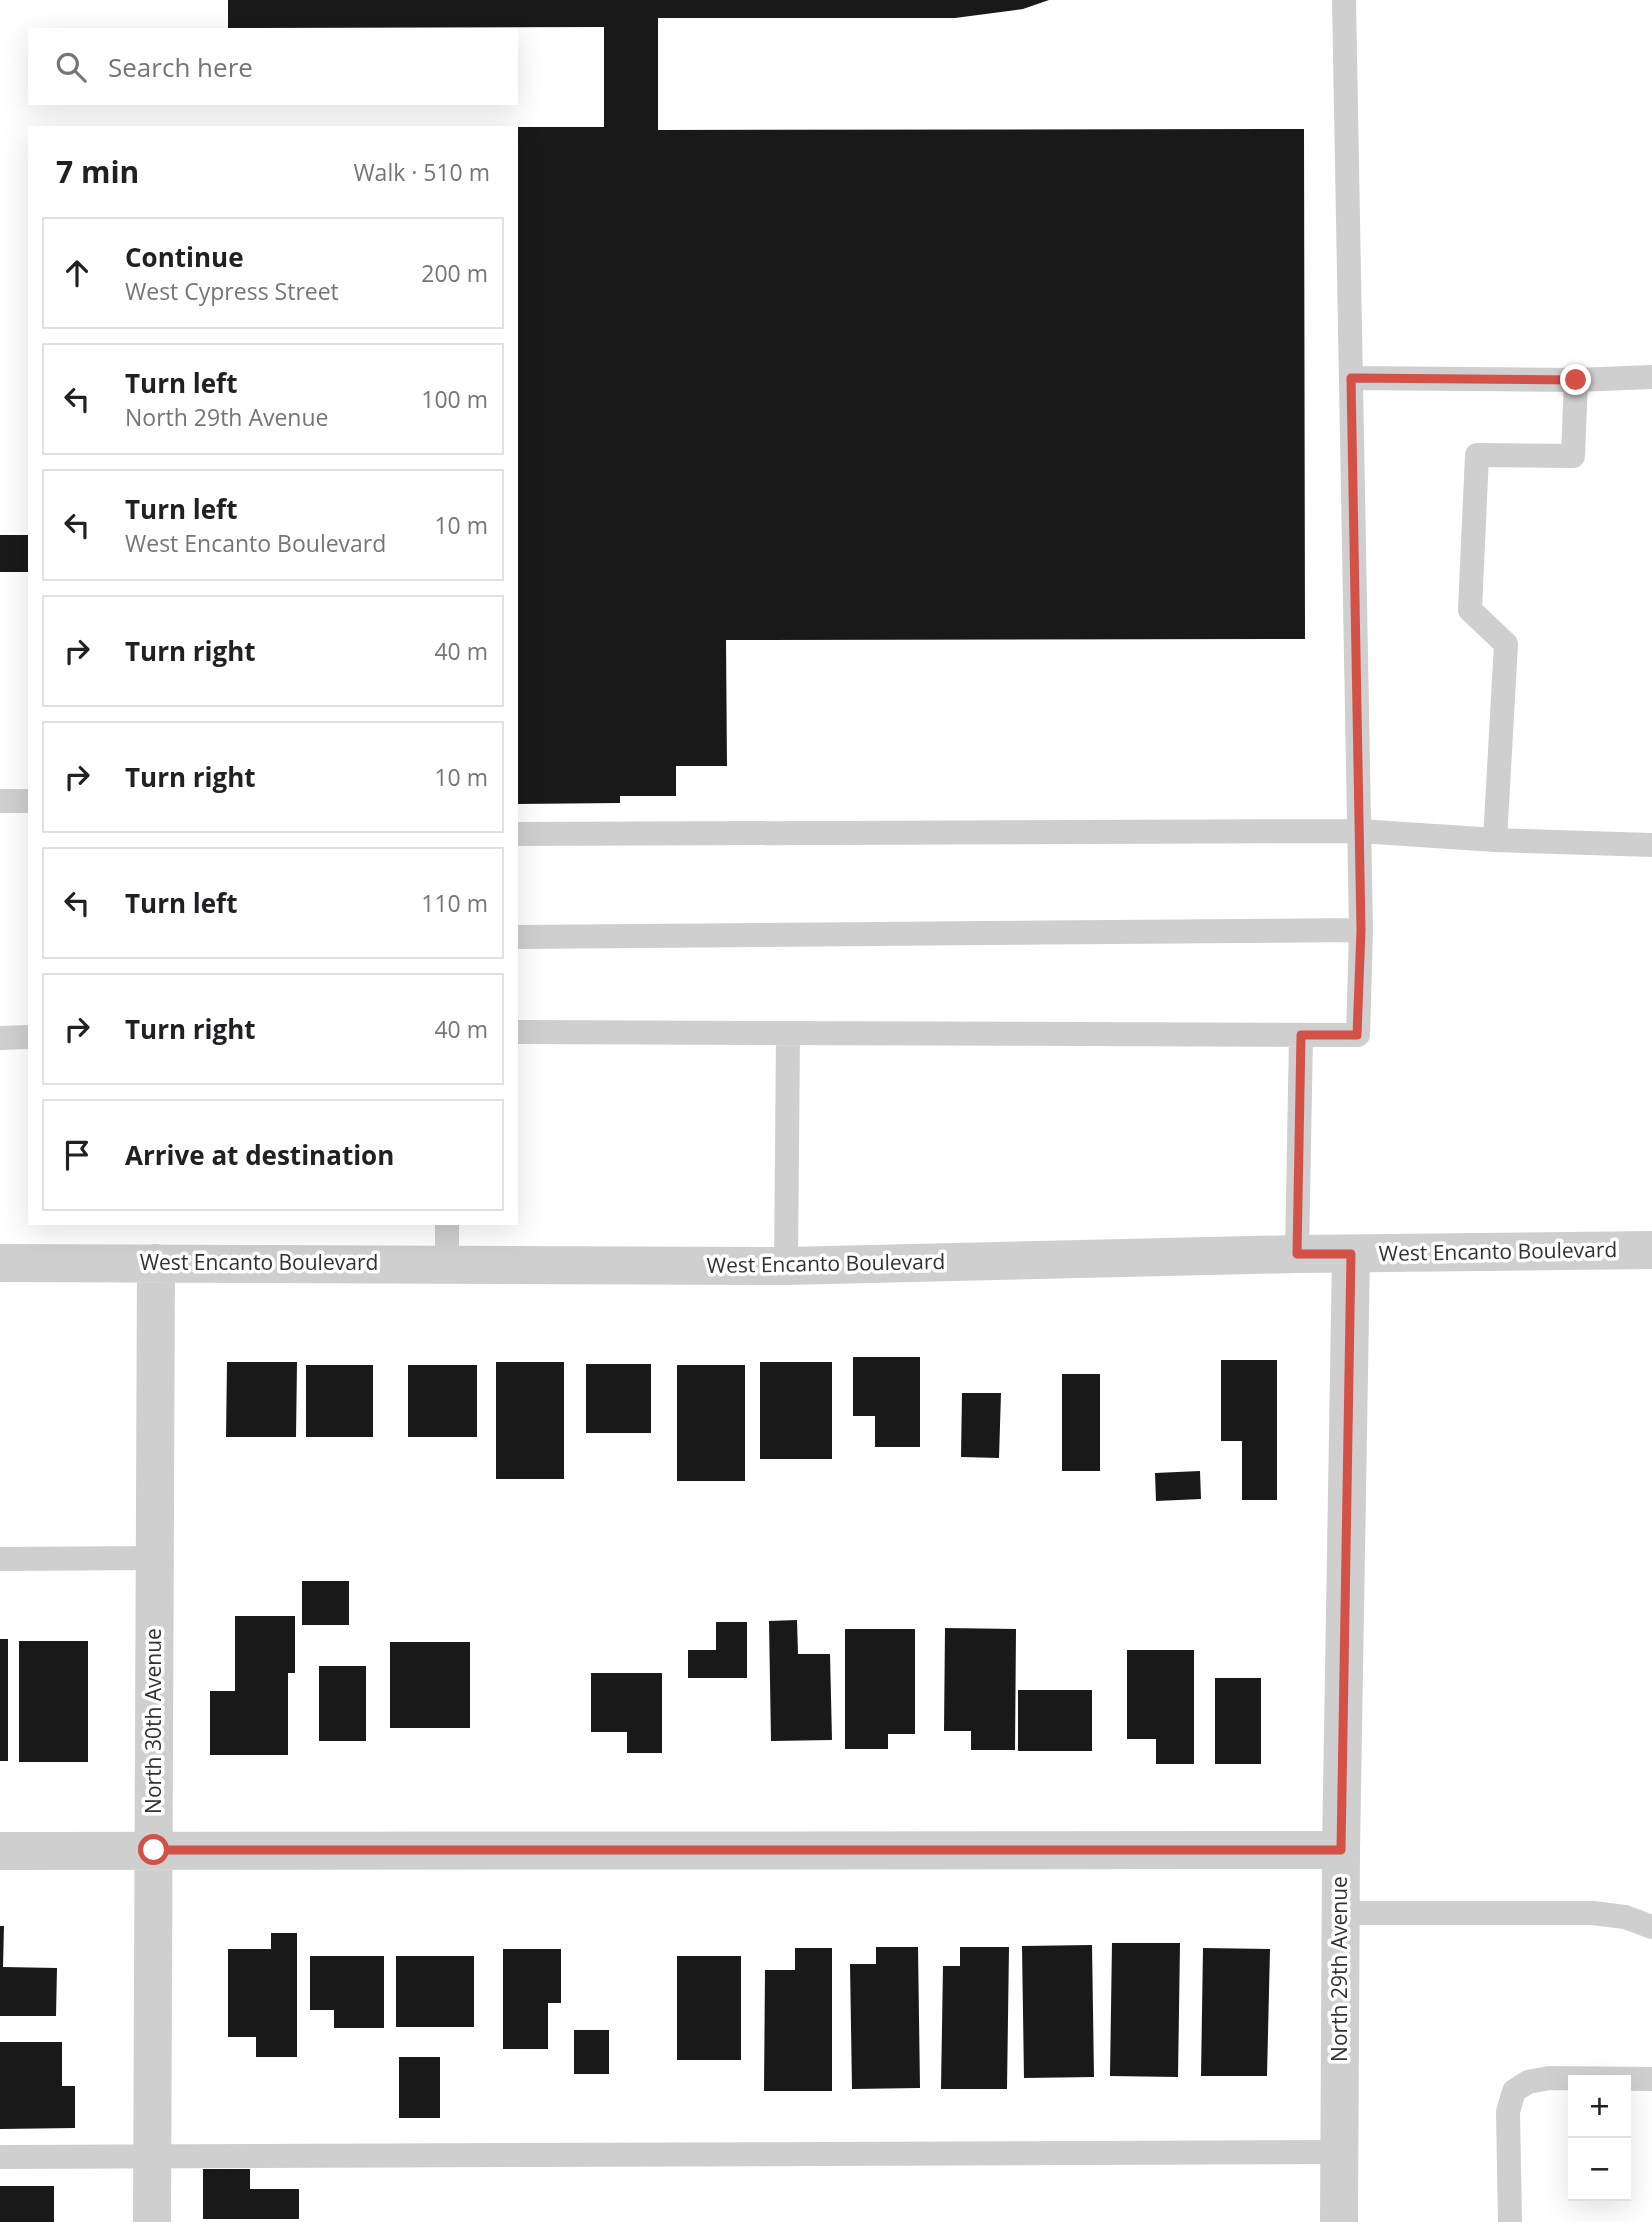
<!DOCTYPE html>
<meta charset="utf-8">
<style>
body{margin:0;font-family:"Open Sans",sans-serif;background:#f6f6f6;color:#202124}
.controls{position:absolute;right:21px;bottom:21px;display:grid;overflow:hidden;border-radius:0px;box-shadow:0 7px 28px #0002}
.controls button{width:63px;height:63px;display:grid;place-items:center;padding:0;border:0;border-bottom:2px solid #e0e0e0;background:#fff;color:#202124;font:35px sans-serif}
.stop{position:absolute;width:21px;height:21px;margin:-16px;border:5px solid #d45148;border-radius:50%;background:#fff}
.stop.end{background:#d45148;border-color:#fff;box-shadow:0 2px 7px #0008}
.list{margin:0;padding:0;list-style:none}
h2{display:flex;justify-content:space-between;align-items:center;height:91px;margin:0;padding:0 28px;font-size:30px}
h2 small{font-size:23px;font-weight:400;color:#757577}
.list li{display:grid;grid-template-columns:46px 1fr auto;gap:21px;align-items:center;box-sizing:border-box;height:112px;margin:0 14px 14px;padding:0 14px;border:2px solid #e0e0e0;border-radius:0px}
.list b{display:block;font-size:26px;white-space:nowrap}
.list p{margin:0;font-size:23px;white-space:nowrap;color:#757577}
.list em{font-size:23px;font-style:normal;color:#757577}
.icon{flex:none;width:38px;height:38px;fill:none;stroke:currentColor;stroke-width:2;stroke-linecap:round;stroke-linejoin:round}
.map{position:relative;flex:none;width:1652px;height:2222px;overflow:hidden}
.search{position:absolute;background:#fff;box-shadow:0 7px 28px #0002;left:28px;top:28px;width:490px;height:77px;display:flex;align-items:center;gap:18px;box-sizing:border-box;padding:0 24px;border-radius:0px;color:#757577;font-size:26px}
.panel{position:absolute;background:#fff;box-shadow:0 7px 28px #0002;left:28px;top:126px;width:490px;height:1099px;border-radius:0px}
.map>svg:first-child{display:block}
.building{fill:#191919}
.lines{fill:none;stroke-linecap:round;stroke-linejoin:round}
.service{stroke:#cfcfcf;stroke-width:24}
.minor{stroke:#cfcfcf;stroke-width:38}
.route{stroke:#d45148;stroke-width:9}
.labels{text-anchor:middle;stroke-width:7;stroke-linejoin:round;paint-order:stroke}
.street-label{font-size:21px;fill:#323232;stroke:#fff}
</style>
<div class="map">
<svg width="1652" height="2222" viewBox="0 0 1652 2222">
<rect width="100%" height="100%" fill="#fff"/>
<path class="building" d="M228,0H1049L1023,9L955,18H658V130L1304,129L1305,639L726,640L727,766H676V796H620V803L516,804V127H604V27L228,28Z
M0,535H30V572H0Z
M853,1357H920V1447H875V1416H853Z
M1221,1360H1277V1500H1242V1441H1221Z
M227,1362H297L296,1437H226Z
M496,1362H564V1479H496Z
M760,1362H832V1459H760Z
M586,1364H651V1433H586Z
M306,1365H373V1437H306Z
M408,1365H477V1437H408Z
M677,1365H745V1481H677Z
M1062,1374H1100V1471H1062Z
M962,1393H1001L999,1458L961,1457Z
M1200,1471L1201,1499L1156,1501L1155,1473Z
M302,1581H349V1625H302Z
M235,1616H295V1673H288V1755H210V1691H235Z
M797,1620L798,1654H830L832,1740L771,1741L769,1621Z
M716,1622H747V1678H688V1650H716Z
M945,1628L1016,1629L1015,1750H971V1731H944Z
M845,1629H915V1734H888V1749H845Z
M0,1639H8V1761H0Z
M19,1641H88V1762H19Z
M390,1642H470V1728H390Z
M1127,1650H1194V1764H1156V1739H1127Z
M319,1666H366V1741H319Z
M591,1673H662V1753H627V1732H591Z
M1215,1678H1261V1764H1215Z
M1018,1690H1092V1751H1018Z
M0,1926H4L3,1967L57,1968L56,2016H0Z
M271,1933H297V2057H256V2037H228V1949H271Z
M1112,1943H1180L1178,2077L1110,2076Z
M1092,1945L1094,2077L1024,2078L1022,1946Z
M876,1947H918L920,2088L852,2089L850,1964H876Z
M960,1947H1009L1007,2089H941L943,1966H960Z
M795,1948H832V2091H764L765,1970H795Z
M1203,1948L1270,1949L1267,2076H1201Z
M503,1949H561V2003H548V2049H503Z
M310,1956H384V2028H334V2010H310Z
M396,1956H474V2027H396Z
M677,1956H741V2060H677Z
M574,2030H609V2074H574Z
M0,2042H62V2086H75V2128L0,2129Z
M399,2057H440V2118H399Z
M203,2169H250V2189H299V2219H203Z
M0,2186H54V2222H0Z"/>
<g class="lines">
<path class="service" d="M1344,0L1361,930
M1351,378L1576,380L1652,377
M0,801H30
M516,834L1360,831L1495,840L1652,845
M1495,840L1506,644L1470,610L1477,455L1573,456L1576,380
M516,937L1361,930L1358,1035L516,1032
M0,1038L30,1037
M1297,1254L1301,1035
M447,1264V1223
M786,1266L788,1033
M0,1559L155,1558
M1340,1913H1593L1625,1917L1652,1927
M0,2157L1339,2152
M1510,2222L1508,2112L1514,2091L1528,2082L1549,2078L1652,2079"/>
<path class="minor" d="M0,1263L786,1266L1297,1254L1652,1250
M0,1851L1341,1850
M152,2222L156,1263
M1339,2222L1341,1850L1351,1254"/>
</g>
<g class="lines">
<path class="route" d="M154,1850H1341L1351,1254H1297L1301,1035H1357L1361,930L1351,378L1576,380"/>
</g>
<g class="labels">
<g class="street-label">
<text transform="translate(1498 1252) rotate(-1)" y="7">West Encanto Boulevard</text>
<text x="259" y="1270">West Encanto Boulevard</text>
<text transform="translate(826 1264) rotate(-1)" y="7">West Encanto Boulevard</text>
<text transform="translate(154 1721) rotate(-90)" y="7">North 30th Avenue</text>
<text transform="translate(1340 1969) rotate(-90)" y="7">North 29th Avenue</text>
</g>
</g>
</svg>
<div class="controls">
<button>+</button>
<button>−</button>
</div>
<div class="stop" style="left:154px;top:1850px"></div>
<div class="stop end" style="left:1576px;top:380px"></div>
<div class="search"><svg class="icon" aria-label="search" viewBox="0 0 24 24"><circle cx="10" cy="10" r="6"/><path d="M15 15l6 6"/></svg>Search here</div>
<section class="panel">
<h2>7 min<small>Walk · 510 m</small></h2>
<ul class="list">
<li><svg class="icon" aria-label="ahead" viewBox="0 0 24 24"><path d="M12 20V5M6 11l6-6 6 6"/></svg><div><b>Continue</b><p>West Cypress Street</p></div><em>200 m</em></li>
<li><svg class="icon" aria-label="left" viewBox="0 0 24 24"><path d="M17 20v-9H6M10 6l-5 5 5 5"/></svg><div><b>Turn left</b><p>North 29th Avenue</p></div><em>100 m</em></li>
<li><svg class="icon" aria-label="left" viewBox="0 0 24 24"><path d="M17 20v-9H6M10 6l-5 5 5 5"/></svg><div><b>Turn left</b><p>West Encanto Boulevard</p></div><em>10 m</em></li>
<li><svg class="icon" aria-label="right" viewBox="0 0 24 24"><path d="M7 20v-9h11M14 6l5 5-5 5"/></svg><div><b>Turn right</b></div><em>40 m</em></li>
<li><svg class="icon" aria-label="right" viewBox="0 0 24 24"><path d="M7 20v-9h11M14 6l5 5-5 5"/></svg><div><b>Turn right</b></div><em>10 m</em></li>
<li><svg class="icon" aria-label="left" viewBox="0 0 24 24"><path d="M17 20v-9H6M10 6l-5 5 5 5"/></svg><div><b>Turn left</b></div><em>110 m</em></li>
<li><svg class="icon" aria-label="right" viewBox="0 0 24 24"><path d="M7 20v-9h11M14 6l5 5-5 5"/></svg><div><b>Turn right</b></div><em>40 m</em></li>
<li><svg class="icon" aria-label="arrive" viewBox="0 0 24 24"><path d="M6 21V4h12l-3 4 3 4H6"/></svg><div><b>Arrive at destination</b></div></li>
</ul>
</section>
</div>
